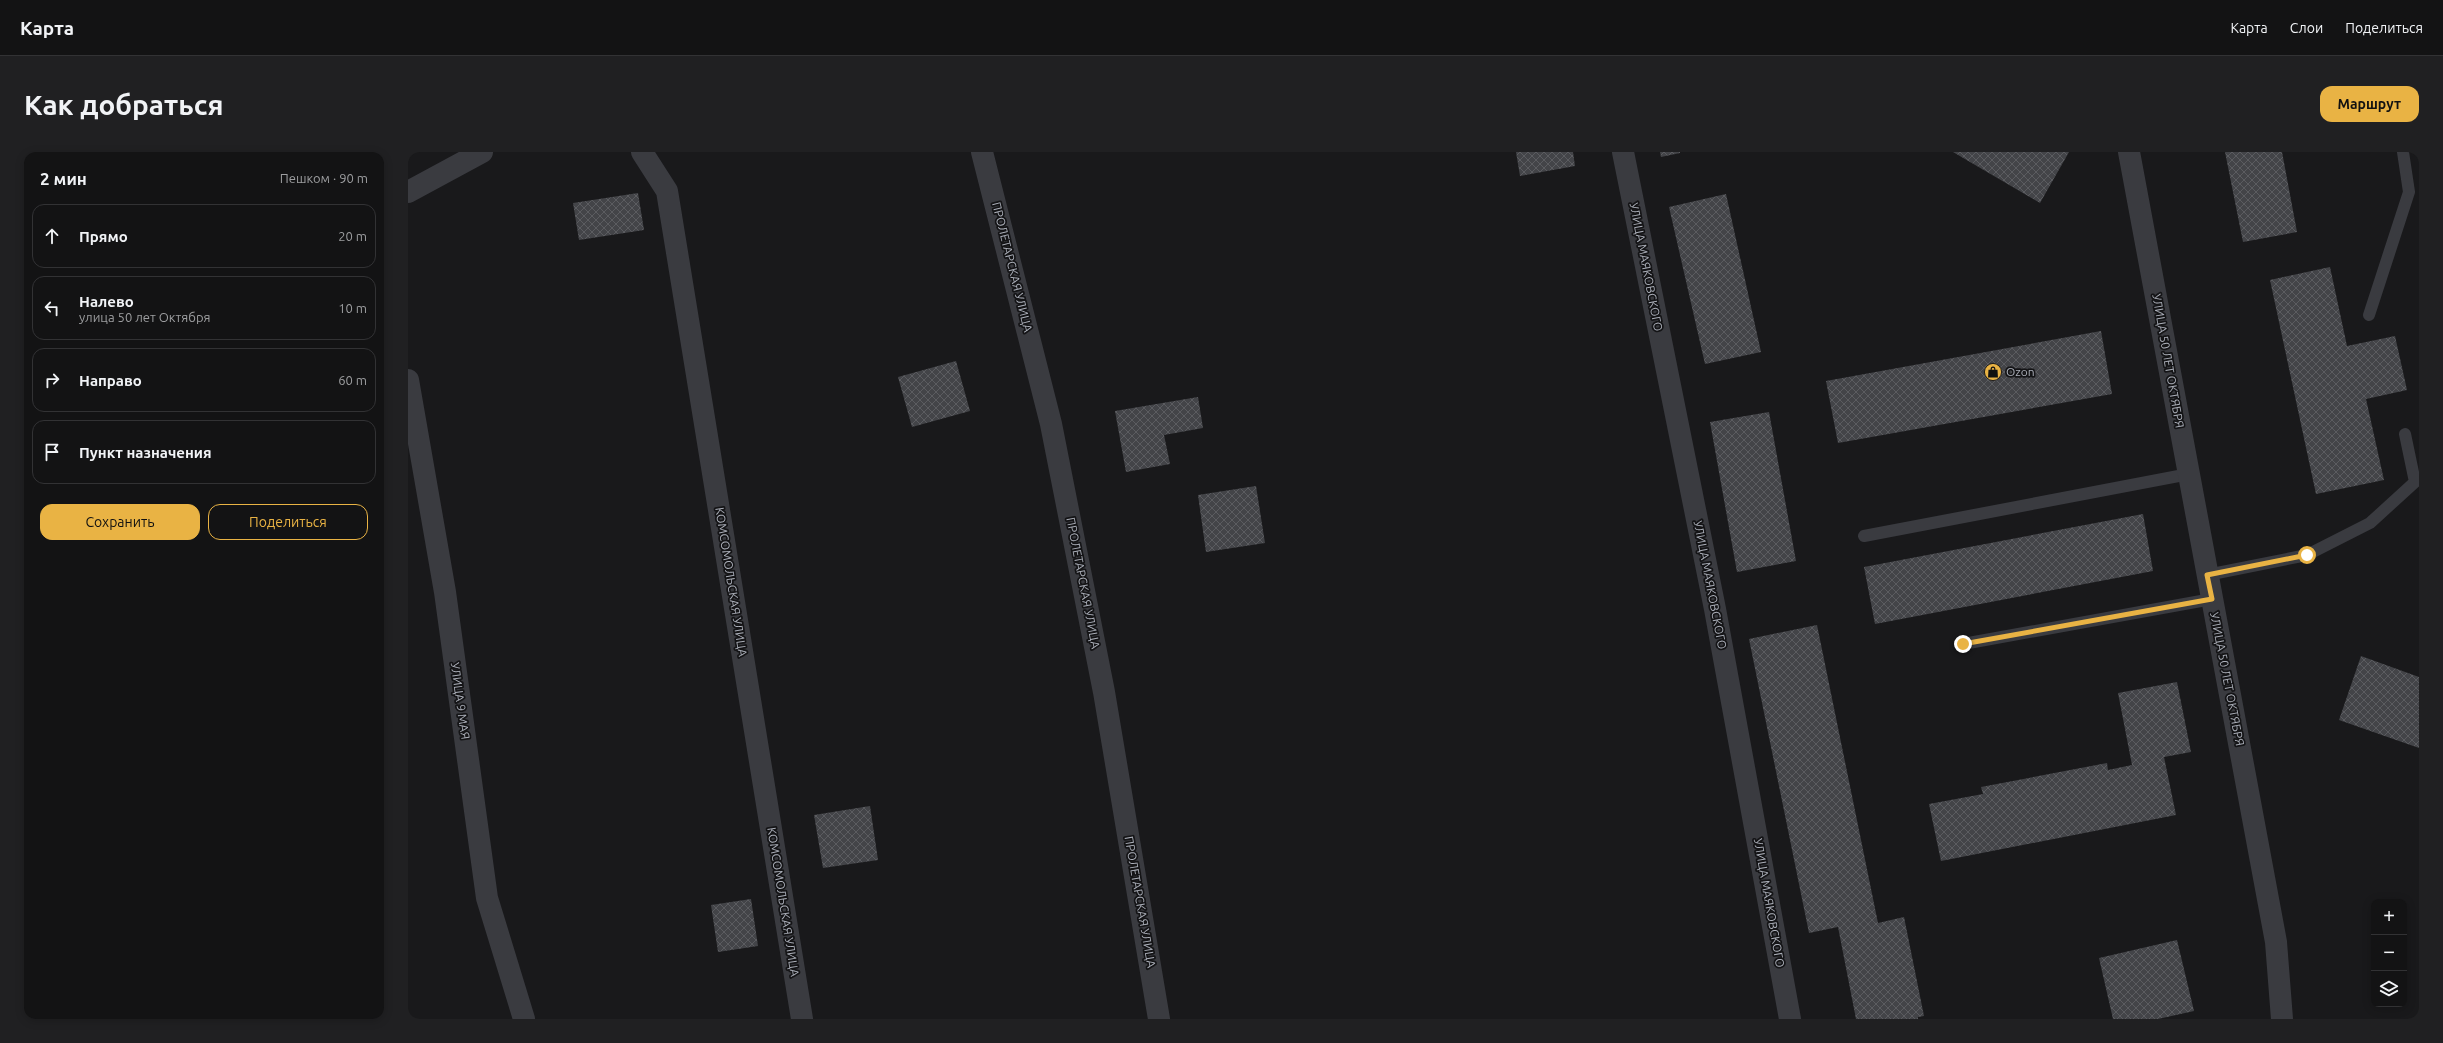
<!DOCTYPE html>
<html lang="ru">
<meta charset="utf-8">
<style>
body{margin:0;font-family:Ubuntu,sans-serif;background:#202022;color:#f1f3f6}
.controls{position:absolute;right:12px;bottom:12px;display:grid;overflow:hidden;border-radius:8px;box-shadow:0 2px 10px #0003}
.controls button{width:36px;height:36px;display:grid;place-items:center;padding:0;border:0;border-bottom:1px solid #323234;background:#131314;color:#f1f3f6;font:20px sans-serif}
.stop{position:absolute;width:12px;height:12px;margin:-9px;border:3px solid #e9b344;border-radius:50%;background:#fff}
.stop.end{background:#e9b344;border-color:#fff;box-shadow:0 1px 4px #0008}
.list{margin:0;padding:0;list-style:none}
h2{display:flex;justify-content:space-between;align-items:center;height:52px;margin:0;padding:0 16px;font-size:17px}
h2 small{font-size:13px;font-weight:400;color:#9d9ea0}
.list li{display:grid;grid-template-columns:26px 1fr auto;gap:12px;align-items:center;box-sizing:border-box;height:64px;margin:0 8px 8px;padding:0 8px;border:1px solid #323234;border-radius:12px}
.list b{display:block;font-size:15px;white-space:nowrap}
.list p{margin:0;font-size:13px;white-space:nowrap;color:#9d9ea0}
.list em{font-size:13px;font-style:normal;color:#9d9ea0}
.actions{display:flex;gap:8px;padding:12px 16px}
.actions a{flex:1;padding:9px 0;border:1px solid #e9b344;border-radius:12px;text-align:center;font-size:14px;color:#e9b344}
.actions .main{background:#e9b344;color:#111}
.icon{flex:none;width:22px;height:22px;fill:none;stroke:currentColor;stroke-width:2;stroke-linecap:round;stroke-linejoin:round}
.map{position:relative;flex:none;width:2011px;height:867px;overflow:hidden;border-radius:12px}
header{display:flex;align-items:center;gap:24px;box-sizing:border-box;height:56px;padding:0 20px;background:#131314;border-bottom:1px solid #323234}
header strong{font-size:19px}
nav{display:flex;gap:22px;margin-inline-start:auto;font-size:14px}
.intro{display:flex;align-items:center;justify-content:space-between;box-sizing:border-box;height:96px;padding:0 24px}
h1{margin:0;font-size:28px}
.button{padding:10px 18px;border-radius:12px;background:#e9b344;color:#111;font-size:14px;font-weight:700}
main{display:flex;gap:24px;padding:0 24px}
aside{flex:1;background:#131314;border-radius:12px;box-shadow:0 2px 10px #0003}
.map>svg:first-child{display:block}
.building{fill:url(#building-cross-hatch)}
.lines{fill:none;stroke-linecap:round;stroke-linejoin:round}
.lane{stroke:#3a3b40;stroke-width:12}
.street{stroke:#3a3b40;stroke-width:22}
.route{stroke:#e9b344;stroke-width:5}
.labels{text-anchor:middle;stroke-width:3.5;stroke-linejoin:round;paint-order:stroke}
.street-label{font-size:12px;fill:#acb0ba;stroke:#141416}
.poi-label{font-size:12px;fill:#acb0ba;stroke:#141416;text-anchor:start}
</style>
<header>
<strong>Карта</strong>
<nav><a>Карта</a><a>Слои</a><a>Поделиться</a></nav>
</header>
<div class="intro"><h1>Как добраться</h1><a class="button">Маршрут</a></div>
<main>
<aside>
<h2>2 мин<small>Пешком · 90 m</small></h2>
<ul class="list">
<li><svg class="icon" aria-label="ahead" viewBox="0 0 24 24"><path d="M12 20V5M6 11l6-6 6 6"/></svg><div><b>Прямо</b></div><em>20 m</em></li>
<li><svg class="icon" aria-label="left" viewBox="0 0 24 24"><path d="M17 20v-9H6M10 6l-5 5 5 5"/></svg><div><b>Налево</b><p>улица 50 лет Октября</p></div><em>10 m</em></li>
<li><svg class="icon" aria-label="right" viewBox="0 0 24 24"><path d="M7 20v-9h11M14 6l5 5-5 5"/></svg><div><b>Направо</b></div><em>60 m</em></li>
<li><svg class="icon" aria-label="arrive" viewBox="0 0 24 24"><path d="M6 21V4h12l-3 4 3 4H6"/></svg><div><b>Пункт назначения</b></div></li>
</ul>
<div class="actions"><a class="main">Сохранить</a><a>Поделиться</a></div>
</aside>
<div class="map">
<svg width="2011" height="867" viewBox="0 0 2011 867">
<defs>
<pattern id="building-cross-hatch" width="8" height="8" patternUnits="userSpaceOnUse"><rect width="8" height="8" fill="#434448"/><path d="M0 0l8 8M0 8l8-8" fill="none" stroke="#5b5c60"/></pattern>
</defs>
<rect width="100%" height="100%" fill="#19191b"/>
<path class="building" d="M1108,0H1165L1167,14L1112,24Z
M1252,0H1272V1L1253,5Z
M1545,0H1661L1632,51Z
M1817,0H1874L1889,80L1835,90Z
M230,41L236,78L171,88L165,51Z
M1318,42L1353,200L1297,212L1261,55Z
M1922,115L1939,194L1987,184L1999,238L1958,247L1976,328L1908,342L1862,128Z
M1693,179L1704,242L1430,291L1418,229Z
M548,209L562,259L504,275L490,225Z
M790,245L795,276L756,283L762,312L718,320L707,259Z
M1361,260L1388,409L1329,420L1302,270Z
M848,334L857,391L798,400L790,343Z
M1735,362L1745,419L1467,472L1456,415Z
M1409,473L1470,771L1496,765L1516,864L1510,865V867H1448L1430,775L1401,781L1341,487Z
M1953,504L2011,525V596L1931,568Z
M1769,530L1783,600L1756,605L1768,663L1533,709L1521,652L1575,642L1573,635L1699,611L1700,618L1724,613L1710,541Z
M462,654L470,708L415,716L406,663Z
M343,747L350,794L310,800L303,753Z
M1769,788L1786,859L1750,867H1705L1691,806Z"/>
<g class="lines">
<path class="lane" d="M1961,163L2001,40L1995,0
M1456,384L1781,322
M1799,423L1899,403L1962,371L2007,330L1997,282
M1555,492L1804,447"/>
<path class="street" d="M234,0L259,39L394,867
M574,0L643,272L696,540L751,867
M1215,0L1307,457L1382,867
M1721,0L1868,790L1874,867
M0,40L74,0
M0,228L37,440L79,746L116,867"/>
</g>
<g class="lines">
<path class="route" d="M1555,492L1804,447L1799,423L1899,403"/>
</g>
<defs>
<g id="shop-disc" transform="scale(0.9)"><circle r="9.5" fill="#e9b344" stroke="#141416"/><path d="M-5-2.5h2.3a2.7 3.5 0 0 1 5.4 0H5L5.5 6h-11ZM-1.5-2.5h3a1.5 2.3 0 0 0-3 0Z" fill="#111"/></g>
</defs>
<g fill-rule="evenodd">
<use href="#shop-disc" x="1585" y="220"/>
</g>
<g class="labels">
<g class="street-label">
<text transform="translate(604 115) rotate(76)" y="4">ПРОЛЕТАРСКАЯ УЛИЦА</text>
<text transform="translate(1238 115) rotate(79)" y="4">УЛИЦА МАЯКОВСКОГО</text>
<text transform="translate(1760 209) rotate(80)" y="4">УЛИЦА 50 ЛЕТ ОКТЯБРЯ</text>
<text transform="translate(323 430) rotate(81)" y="4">КОМСОМОЛЬСКАЯ УЛИЦА</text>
<text transform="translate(675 431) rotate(79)" y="4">ПРОЛЕТАРСКАЯ УЛИЦА</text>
<text transform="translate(1302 433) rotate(79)" y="4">УЛИЦА МАЯКОВСКОГО</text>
<text transform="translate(1819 527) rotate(79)" y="4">УЛИЦА 50 ЛЕТ ОКТЯБРЯ</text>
<text transform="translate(52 549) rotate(82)" y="4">УЛИЦА 9 МАЯ</text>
<text transform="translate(375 750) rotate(81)" y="4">КОМСОМОЛЬСКАЯ УЛИЦА</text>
<text transform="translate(732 750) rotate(80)" y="4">ПРОЛЕТАРСКАЯ УЛИЦА</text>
<text transform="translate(1361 751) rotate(80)" y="4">УЛИЦА МАЯКОВСКОГО</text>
</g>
<g class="poi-label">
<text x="1598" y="224">Ozon</text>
</g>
</g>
</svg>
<div class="controls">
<button>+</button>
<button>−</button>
<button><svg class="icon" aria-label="layers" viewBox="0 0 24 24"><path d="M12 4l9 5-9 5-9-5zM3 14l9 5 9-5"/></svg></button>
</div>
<div class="stop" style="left:1899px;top:403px"></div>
<div class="stop end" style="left:1555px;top:492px"></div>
</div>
</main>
